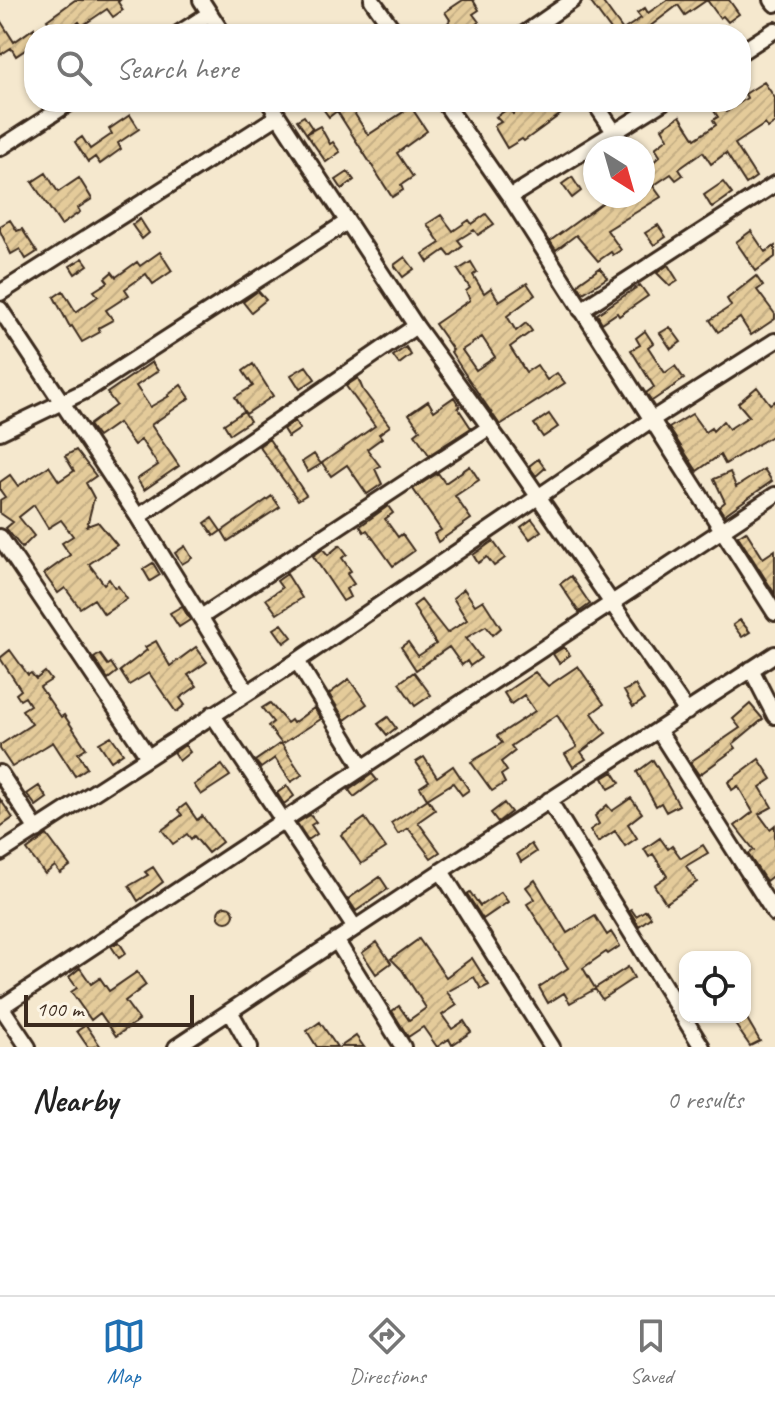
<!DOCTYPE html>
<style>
body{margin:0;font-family:Caveat,sans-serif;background:#f2f2f2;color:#222}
.controls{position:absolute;right:24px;bottom:24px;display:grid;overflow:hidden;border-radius:16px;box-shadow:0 2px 6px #0004}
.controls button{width:72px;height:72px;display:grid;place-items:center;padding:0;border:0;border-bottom:2px solid #e0e0e0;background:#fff;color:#222;font:40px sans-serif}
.compass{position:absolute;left:583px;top:136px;width:72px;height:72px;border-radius:50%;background:#fff;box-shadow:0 2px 6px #0004;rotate:143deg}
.scale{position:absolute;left:24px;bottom:20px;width:170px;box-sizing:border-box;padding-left:8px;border:4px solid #3b2a1e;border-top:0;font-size:22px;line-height:28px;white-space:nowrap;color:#3b2a1e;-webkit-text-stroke:6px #fcf5e5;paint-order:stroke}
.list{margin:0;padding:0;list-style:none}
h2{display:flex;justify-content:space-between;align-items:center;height:104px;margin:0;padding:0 32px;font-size:34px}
h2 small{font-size:26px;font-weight:400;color:#767676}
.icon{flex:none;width:44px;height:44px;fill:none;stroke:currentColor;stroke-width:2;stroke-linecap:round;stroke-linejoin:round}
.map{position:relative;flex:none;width:775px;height:1047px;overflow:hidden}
.search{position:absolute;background:#fff;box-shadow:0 2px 6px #0004;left:24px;right:24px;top:24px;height:88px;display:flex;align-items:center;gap:20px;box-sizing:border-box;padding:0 28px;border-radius:32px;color:#767676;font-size:30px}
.sheet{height:248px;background:#fff}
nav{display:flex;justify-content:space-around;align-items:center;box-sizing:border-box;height:112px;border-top:2px solid #e0e0e0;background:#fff;font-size:22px;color:#767676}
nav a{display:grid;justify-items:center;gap:4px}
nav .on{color:#1f6fb2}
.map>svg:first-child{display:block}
.building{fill:url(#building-hatch);stroke:#3b2a1e;stroke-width:2;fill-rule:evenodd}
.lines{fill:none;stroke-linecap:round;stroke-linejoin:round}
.street-casing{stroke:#3b2a1e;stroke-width:20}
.street{stroke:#fcf5e5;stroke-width:14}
</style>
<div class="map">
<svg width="775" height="1047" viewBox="0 0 775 1047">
<defs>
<pattern id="building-hatch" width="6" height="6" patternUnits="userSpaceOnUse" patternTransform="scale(2)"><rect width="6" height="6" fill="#e4cb9a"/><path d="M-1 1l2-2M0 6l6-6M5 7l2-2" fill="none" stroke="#c4ae84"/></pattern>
</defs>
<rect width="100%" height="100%" fill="#f5e8ce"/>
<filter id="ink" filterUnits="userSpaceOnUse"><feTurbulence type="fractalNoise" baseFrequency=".0125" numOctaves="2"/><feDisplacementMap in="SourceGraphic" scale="16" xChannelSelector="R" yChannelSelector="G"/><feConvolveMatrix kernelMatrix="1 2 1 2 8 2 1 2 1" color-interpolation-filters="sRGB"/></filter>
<g filter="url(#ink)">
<path class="building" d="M75,0H120L118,2L123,10L113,17L107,9L82,26L79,22L62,34H40L51,26L47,20Z
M463,0H473L479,10L473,14L479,22L469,29L473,34H448L444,28L450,20L445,12Z
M589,0H601L623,30L641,18L637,13L645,8L648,13L667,0H707L685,15L678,5L640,34H614Z
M707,0H729L739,14L728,22L723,16L720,18Z
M0,20L14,42L34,28V44L16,56L11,48L0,55Z
M764,82L775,98V123L768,128L765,124L735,144L756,177L746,184L726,153L711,164L703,152L679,169L683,175L676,180L671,174L653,186L661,197L607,230L621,250L613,255L611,252L598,261L576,235L556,250L550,241L612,196H633L634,198L643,196V192L652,185L643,171L660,156L655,148L668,138L662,128L680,116L695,139L716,125L713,120L718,117L708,102H719L726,112L747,98L745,94Z
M318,102H350L348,103L368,135L411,107L427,131L397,153L413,177L401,185L403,190L392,197L337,111L329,117Z
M550,102H553L561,114L524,141L522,139L507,148L494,126L501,122L496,117L509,108L513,114L530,103L535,111Z
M130,115L139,129L118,143L121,149L100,164L95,157L88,162L75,142L82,137L90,149L112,134L109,129Z
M304,116L312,128L307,133L320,126L330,144L333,142L340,152L326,162L297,120Z
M348,172L354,180L342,189L336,180Z
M46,173L58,192L79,178L92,199L78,208L80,212L61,225L32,182Z
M572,177L581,191L572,198L562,184Z
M723,182L732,194L712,208L704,195Z
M486,214L494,224L478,235L474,230L458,240L463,246L450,256L445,250L428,262L423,254L440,243L427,224L441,215L453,231L469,220L472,224Z
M140,219L149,233L142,239L132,225Z
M10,220L17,231L22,229L37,252L26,259L20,249L11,254L0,231V226Z
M658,225L666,237L654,245L645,233Z
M751,231L765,252L775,246V257L756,271L736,242Z
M160,252L172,271L153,284L146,274L125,289L129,295L106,310L113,320L98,328L100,332L82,342L72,326L70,327L54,297L63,291L76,312L98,296L94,291L108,282L105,278L112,272L116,277L137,262L140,266Z
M405,257L414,269L403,277L394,265Z
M83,258L88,265L75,274L70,266Z
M471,262L477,272L473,275L484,293L491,288L499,301L527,283L535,295L507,316L516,331L526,323L532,331L510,347L526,372L537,365L547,380L557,373L565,383L500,425L467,377L451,352L453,350L435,324L470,300L466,291L470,288L458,270ZM482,337L495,357L476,370L462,350Z
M668,265L678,281L670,286L657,273Z
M600,268L607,278L583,293L578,285L580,282Z
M756,276L763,286L757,290L775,314V319L751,335L740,318L718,332L710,320L731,306L727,299Z
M640,285L648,296L619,316L617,313L602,323L597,314Z
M258,291L266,300L251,312L243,302Z
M670,327L681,342L671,349L660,333Z
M645,331L653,343L648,347L665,373L675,366L684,379L652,401L646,393L654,387L631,350L640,345L636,338Z
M406,347L411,355L399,364L393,356Z
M152,362L158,371L136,386L150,407L169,396L168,395L181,385L190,398L151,425L179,466L144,490L137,479L158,465L141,440L134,445L118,423L98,437L89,425L116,405L107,393Z
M253,364L273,396L246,414L235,397L253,386L243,371Z
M306,366L315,379L300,389L291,375Z
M358,378L363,390L390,426L379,434L382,438L367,449L380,466L375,469L382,484L367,494L347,465L331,476L322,463L375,426L346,386Z
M757,387L770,404L775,401V434L725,464L720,455L697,471L669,428L692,414L705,432L711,428L713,431L723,421L729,429L749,416L738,403Z
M454,397L460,407L458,408L471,428L429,455L415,434L420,430L409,414L428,401L434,411Z
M244,411L250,421L230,434L224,424Z
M549,414L558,427L543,437L534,424Z
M295,421L300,429L288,437L283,429Z
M269,439L306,495L298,500L259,446Z
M76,450L96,476L86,483L94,498L87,526L98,522L117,545L89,564L104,584L109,579L115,588L118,586L127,599L104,614L94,599L80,608L65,588L58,593L44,574L70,555L62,543L73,536L61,520L48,528L34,505L19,517L34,536L22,548L6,528L13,522L0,513V500L5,497L0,490V482L10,475L18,486L49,466L59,481L74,471L65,456Z
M314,454L321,464L308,472L302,462Z
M538,459L545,468L536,476L529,466Z
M470,466L479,480L455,496L471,519L438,542L434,534L441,530L413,489L438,473L445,483Z
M764,469L772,481L724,515L719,507L725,502L714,479L730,472L736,487Z
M272,496L280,507L228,541L222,531Z
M388,506L393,513L385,519L398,537L402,534L414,551L393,566L367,530L364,532L360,526Z
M212,518L221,531L214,536L205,523Z
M532,519L541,531L530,539L521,527Z
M746,531L763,558L775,550V594L738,536Z
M493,541L505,558L494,566L487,557L478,563L473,555Z
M340,545L347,554L342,558L351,571L347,574L354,584L346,589L350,597L343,601L313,556L323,549L328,555Z
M185,546L192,558L182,564L175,553Z
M153,563L160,575L150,581L143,569Z
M287,574L302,598L277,614L266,599L282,588L277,581Z
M571,576L590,604L579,612L560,584Z
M464,589L475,605L483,600L501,628L493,635L486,626L466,638L481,658L470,666L467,661L462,665L449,647L416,670L401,647L408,642L418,656L436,644L413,606L421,600L447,633L467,620L453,598Z
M182,606L190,620L179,627L170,613Z
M740,620L750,632L742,637L733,625Z
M282,624L292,637L284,643L274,629Z
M156,641L170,666L196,647L207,662L188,675L197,686L180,698L185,705L176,712L149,673L129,685L120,671L147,650L145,647Z
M564,647L570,655L559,663L553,654Z
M10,650L28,675L31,673L36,679L45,672L51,680L40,687L61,717L64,715L86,748L78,753L87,768L75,776L53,742L12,767L0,749V745L32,724L22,710L30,705L25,697L20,700L16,694L21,690L0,658Z
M100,654L108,665L111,663L117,672L108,679L94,658Z
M578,666L604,704L592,713L606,733L581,752L586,759L573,767L565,754L577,747L557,715L511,746L515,751L501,762L507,771L501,775L505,783L492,791L471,762L502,743L497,736L535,711L524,695L511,704L504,693L535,672L548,686Z
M414,672L431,695L415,706L399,683Z
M349,679L367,704L345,720L329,694Z
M635,685L644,700L633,707L624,691Z
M270,703L287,723L291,720L293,723L314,708L321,719L282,744L268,726L273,722L262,708Z
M750,704L763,719L733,744L736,748L699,775L690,762L740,728L733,719Z
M388,717L396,728L387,735L378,724Z
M111,736L123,753L111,761L99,743Z
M281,743L302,775L291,782L275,758L261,768L255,761Z
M185,745L190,752L179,761L174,753Z
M424,757L437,777L453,766L469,790L462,795L453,783L427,799L420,787L429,781L416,762Z
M759,759L772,779L760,787L772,807L759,814L770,829L775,825V874L766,881L748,854L754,850L735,826L753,812L738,786L732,790L728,782Z
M653,760L679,805L666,812L661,803L656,806L637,772Z
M222,765L230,776L201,795L194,785Z
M613,772L620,783L609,789L603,778Z
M372,774L377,780L354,797L349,790Z
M39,786L47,798L36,806L27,794Z
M287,786L294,796L284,804L277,793Z
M631,798L642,813L628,824L637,838L625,846L615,831L598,842L590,830L599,824L595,816L607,805L612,811Z
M0,799L13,818L0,827Z
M428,799L435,810L418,822L440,852L431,858L408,828L398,834L391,823Z
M504,803L511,812L498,822L491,813Z
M186,804L197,820L202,816L222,842L208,853L194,836L191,839L187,834L173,844L162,830L182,815L178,810Z
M310,815L316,822L311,825L317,834L308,840L297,823Z
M365,818L386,848L361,864L341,835Z
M47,835L70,866L60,873L55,866L45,874L27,850Z
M660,838L668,849L672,846L681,858L703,845L708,853L686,866L697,882L666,903L654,885L667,876L653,854L649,857L644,849Z
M531,844L536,852L521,862L517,854Z
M153,867L163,882L138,901L129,886L148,875L145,872Z
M380,877L388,889L356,911L348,899Z
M535,880L567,933L595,916L607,935L611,932L620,946L608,954L606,952L583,968L595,988L628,967L634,978L602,999L595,989L570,1003L564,993L548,1003L539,987L568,968L527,904L535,899L526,887Z
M470,892L480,906L501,892L508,902L483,919L467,894Z
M218 914a8 8 0 1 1 16 0a8 8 0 1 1-16 0Z
M631,909L636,916L646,910L651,917L639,926L629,910Z
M419,939L446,977L472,958L489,985L481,989L474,977L447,992L457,1005L442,1015L452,1029L464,1021L471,1032L452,1045L449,1039L437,1047L423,1027L408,1037L392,1011L399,1006L409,1020L426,1008L402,970L391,959Z
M119,942L126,953L119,958L111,946Z
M377,942L391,963L376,974L362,953Z
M80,968L91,984L100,978L109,991L137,972L146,985L125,1001L139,1020L116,1036L100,1013L91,1020L71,992L77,988L69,977Z
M730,1017H746L760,1041L750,1046Z
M320,1022L337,1047H317L307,1031Z
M86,1025L101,1047H88L77,1031Z
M356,1036L364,1047H340Z"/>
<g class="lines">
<g class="street-casing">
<path id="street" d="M201,0L223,34
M372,0L396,34
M772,0L775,4
M178,34L209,14
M524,34L573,0
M741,52L775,30
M269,102L416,326L511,457L687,712
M444,102L510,197L775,613
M594,102L615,133
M0,148L71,102
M510,197L663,102
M0,293L278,116
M0,309L138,517L247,692
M581,310L775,184
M0,432L87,390L347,222
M138,517L416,326
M0,537L147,755
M201,617L490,427
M297,661L363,768
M751,669L775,716
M212,714L355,928
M658,730L775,914
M0,773L37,830
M549,800L702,1047
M0,853L297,661L651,420L775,341
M441,871L552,1047
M336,940L403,1047
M0,1005L28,1047
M0,1008L775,495
M230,1011L250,1047
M176,1047L441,871L775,654"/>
</g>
<use href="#street" class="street"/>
</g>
</g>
</svg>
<div class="controls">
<button><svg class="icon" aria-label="locate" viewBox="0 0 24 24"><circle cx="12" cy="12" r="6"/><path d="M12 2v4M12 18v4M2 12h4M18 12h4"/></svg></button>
</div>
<svg class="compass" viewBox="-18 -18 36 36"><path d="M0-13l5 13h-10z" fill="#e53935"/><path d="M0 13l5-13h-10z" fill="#767676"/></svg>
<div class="scale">100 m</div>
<div class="search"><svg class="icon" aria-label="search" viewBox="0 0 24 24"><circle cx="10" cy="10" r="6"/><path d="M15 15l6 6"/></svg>Search here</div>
</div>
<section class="sheet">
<h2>Nearby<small>0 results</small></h2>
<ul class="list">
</ul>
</section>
<nav>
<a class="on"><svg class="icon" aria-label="map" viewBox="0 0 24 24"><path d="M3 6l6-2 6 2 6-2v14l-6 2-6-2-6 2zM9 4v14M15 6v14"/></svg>Map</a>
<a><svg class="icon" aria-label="directions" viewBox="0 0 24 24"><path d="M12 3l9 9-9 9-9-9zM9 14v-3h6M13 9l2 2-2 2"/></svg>Directions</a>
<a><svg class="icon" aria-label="saved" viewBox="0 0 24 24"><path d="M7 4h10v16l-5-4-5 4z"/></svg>Saved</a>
</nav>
